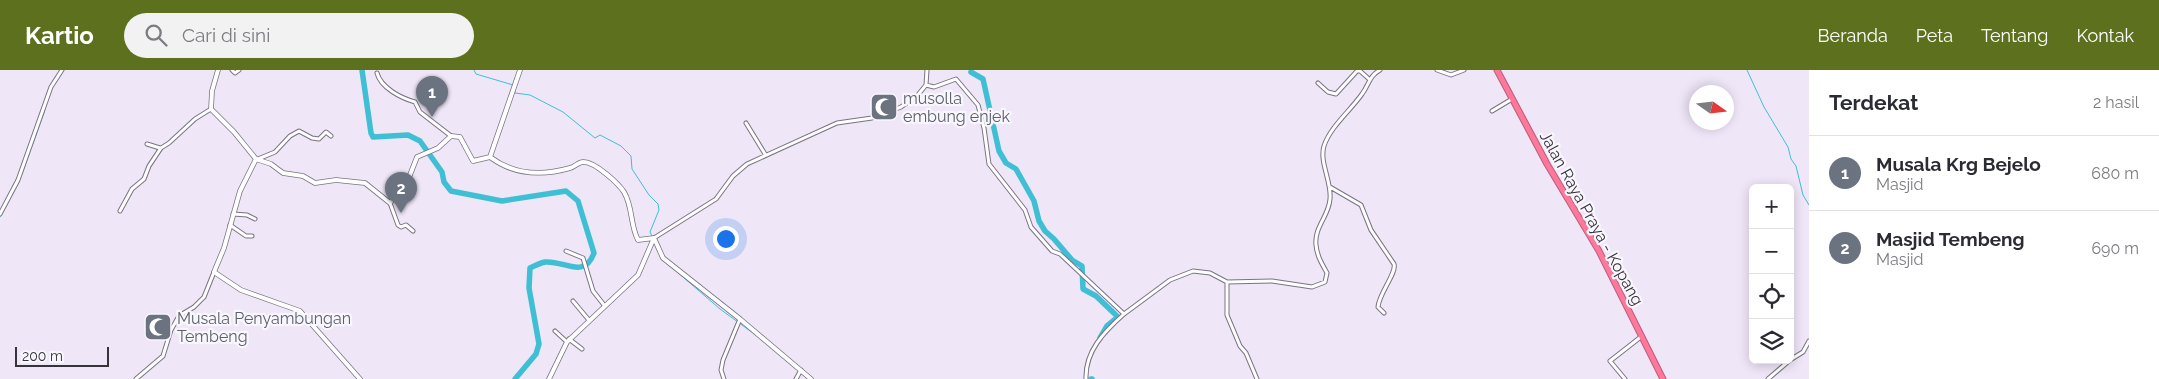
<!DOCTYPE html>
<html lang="id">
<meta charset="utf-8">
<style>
body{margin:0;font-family:Raleway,sans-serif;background:#f2f2f3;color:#2b2b33}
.controls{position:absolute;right:15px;bottom:15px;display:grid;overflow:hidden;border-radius:8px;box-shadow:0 2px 12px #0003}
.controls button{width:45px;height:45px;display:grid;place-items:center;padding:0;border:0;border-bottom:1px solid #e1e1e2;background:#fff;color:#2b2b33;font:25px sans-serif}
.compass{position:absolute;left:1689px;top:15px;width:45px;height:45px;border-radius:50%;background:#fff;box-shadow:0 2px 12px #0003;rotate:104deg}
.scale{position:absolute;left:15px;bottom:12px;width:94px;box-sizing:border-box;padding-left:5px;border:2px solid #36333a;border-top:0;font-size:14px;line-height:18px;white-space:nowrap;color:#36333a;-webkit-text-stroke:4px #f9f6fd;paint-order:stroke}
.you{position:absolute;left:725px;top:168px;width:18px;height:18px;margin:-12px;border:4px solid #fff;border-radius:50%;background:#1a73e8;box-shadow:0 0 0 8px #1a73e833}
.badge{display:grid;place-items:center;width:32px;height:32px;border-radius:50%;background:#5d701e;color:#fff;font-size:16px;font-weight:700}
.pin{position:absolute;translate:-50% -41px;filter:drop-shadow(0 1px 2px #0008)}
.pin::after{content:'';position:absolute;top:26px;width:18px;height:15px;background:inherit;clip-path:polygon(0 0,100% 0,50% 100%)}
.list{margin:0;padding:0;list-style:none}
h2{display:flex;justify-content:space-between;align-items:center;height:65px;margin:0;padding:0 20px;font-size:21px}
h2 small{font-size:16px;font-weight:400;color:#7c7c81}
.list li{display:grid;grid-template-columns:32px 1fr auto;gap:15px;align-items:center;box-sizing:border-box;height:75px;padding:0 20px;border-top:1px solid #e1e1e2}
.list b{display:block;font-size:19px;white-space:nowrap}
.list p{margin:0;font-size:16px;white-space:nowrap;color:#7c7c81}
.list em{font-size:16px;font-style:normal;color:#7c7c81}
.icon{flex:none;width:28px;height:28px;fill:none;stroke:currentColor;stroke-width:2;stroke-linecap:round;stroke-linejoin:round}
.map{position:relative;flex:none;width:1809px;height:309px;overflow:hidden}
header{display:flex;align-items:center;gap:30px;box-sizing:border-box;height:70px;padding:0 25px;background:#5d701e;color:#fff}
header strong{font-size:24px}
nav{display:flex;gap:28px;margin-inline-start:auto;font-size:18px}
.search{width:350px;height:45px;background:#f2f2f3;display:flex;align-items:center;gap:12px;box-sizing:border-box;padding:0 18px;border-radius:28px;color:#7c7c81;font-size:19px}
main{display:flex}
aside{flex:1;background:#fff}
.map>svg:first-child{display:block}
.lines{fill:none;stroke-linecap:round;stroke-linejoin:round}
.stream{stroke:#3fbfd4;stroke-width:1}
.river{stroke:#3fbfd4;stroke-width:5.5}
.street-casing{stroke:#7a7383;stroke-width:5}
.secondary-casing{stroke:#7a7383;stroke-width:5.5}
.highway-casing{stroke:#b95f79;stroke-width:7}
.street{stroke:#fff;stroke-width:3}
.secondary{stroke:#fff;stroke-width:4}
.highway{stroke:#ff779b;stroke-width:5}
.labels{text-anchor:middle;stroke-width:4.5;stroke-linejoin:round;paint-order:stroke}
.worship-label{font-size:16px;fill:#5b616d;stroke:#f9f6fd;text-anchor:start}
.street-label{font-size:16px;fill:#36333a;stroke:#f9f6fd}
</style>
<header>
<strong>Kartio</strong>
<div class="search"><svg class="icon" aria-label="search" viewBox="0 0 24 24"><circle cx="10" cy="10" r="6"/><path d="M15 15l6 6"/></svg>Cari di sini</div>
<nav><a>Beranda</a><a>Peta</a><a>Tentang</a><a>Kontak</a></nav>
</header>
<main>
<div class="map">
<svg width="1809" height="309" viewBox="0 0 1809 309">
<rect width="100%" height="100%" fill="#efe6f8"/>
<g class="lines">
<path class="stream" d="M474,0L476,4L513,15
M1747,0L1764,37L1788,77L1791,89L1796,96L1803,125L1809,135
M515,19V23L530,25L563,42L595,68L600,65L621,76L631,86L632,99L649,125L658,134L659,140L650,162L653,168
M22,104L45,40
M0,147L11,126
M661,188L720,239L757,266"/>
<path class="river" d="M362,0L371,63L373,67L408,65L420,71L442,102L444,112L451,121L502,131L566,121L578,131L594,183C584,210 564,190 545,192C540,193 534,196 530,198L529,218L539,274L536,284L515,309
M971,2L983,9L999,81L1006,93L1016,99L1034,131L1039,151L1045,161L1054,169L1072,190L1082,196L1083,219L1096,226L1118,247L1107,256L1100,268
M1091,309H1092"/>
<g class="street-casing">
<path id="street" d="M232,0L235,3L239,0
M927,0L926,15L934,17L956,9L978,35L984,58L989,94L1025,140L1031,157L1052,181L1060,184L1124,244L1170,210L1193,201L1210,203L1227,212L1272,211L1312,217L1325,212L1327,203C1322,194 1317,186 1316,175C1314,157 1329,146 1330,129C1332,112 1319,92 1324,76C1330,57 1351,40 1362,24C1369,15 1369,6 1380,0
M1437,0L1451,5L1464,0
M377,3C381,18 401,28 415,32L420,42L451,66
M1318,13L1328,22L1336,24L1357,1H1360L1369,9
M1492,41L1512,29
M746,53L765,84
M147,74L160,78
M258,89L275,82L290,66L299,61L312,68L319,69L326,62L331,66
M1330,117L1361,135L1371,160L1394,194C1397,203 1379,223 1378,237L1384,243
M390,133L398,155L401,157L406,155L413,161
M120,141L132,119L144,109L149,96L161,78L169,73L195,49L211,39
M0,144L18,110L51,17L62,0
M233,144L247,145L255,149
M230,155L246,166H252
M654,168L716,129L733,106L747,94L837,53L872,48L901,37L917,26L926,15
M566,181L583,188L593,221L604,235
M1227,212V245L1240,276L1246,283L1257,309
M573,231L588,249
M555,261L567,272
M569,269L582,279
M1790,290L1803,282L1809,271
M136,309L163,286L171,260L179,246L194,237L204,227L214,202
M724,309L721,300L723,290L740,249
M796,309L801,300
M1086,309C1085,281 1104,262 1124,244
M1625,309L1610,291L1642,266
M1768,309L1790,290"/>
</g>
<g class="secondary-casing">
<path id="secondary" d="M218,0L212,21L211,39L234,62L256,89L240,121L224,178L214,202L241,220L300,241L360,309
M520,0L490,87C514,105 542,106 570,98C575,97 579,91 584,92C595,92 618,113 624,122C633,137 630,155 638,170L654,168
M256,89L271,94L283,103L303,106L315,113L336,110L365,113L390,133L408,110L417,87L438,78L451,66L460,67L473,91L490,87
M654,168L663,188L740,249L811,309
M549,309L567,272L638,205L654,168"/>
</g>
<g class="highway-casing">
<path id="highway" d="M1497,0L1547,94L1599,181L1663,309"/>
</g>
<use href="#street" class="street"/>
<use href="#secondary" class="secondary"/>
<use href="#highway" class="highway"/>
</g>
<defs>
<g id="mosque-square" transform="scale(1.4375)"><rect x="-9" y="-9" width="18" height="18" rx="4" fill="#6b7280" stroke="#f9f6fd"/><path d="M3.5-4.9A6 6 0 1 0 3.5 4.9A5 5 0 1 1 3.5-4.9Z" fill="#fff"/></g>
</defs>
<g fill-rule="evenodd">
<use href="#mosque-square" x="884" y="37"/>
<use href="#mosque-square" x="158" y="257"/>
</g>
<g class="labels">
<g class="worship-label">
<text x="903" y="34">musolla<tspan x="903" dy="18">embung enjek</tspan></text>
<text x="177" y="254">Musala Penyambungan<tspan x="177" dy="18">Tembeng</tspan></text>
</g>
<g class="street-label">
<text transform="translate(1592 148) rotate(61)" y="6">Jalan Raya Praya - Kopang</text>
</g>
</g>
</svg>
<div class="controls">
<button>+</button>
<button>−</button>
<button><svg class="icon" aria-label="locate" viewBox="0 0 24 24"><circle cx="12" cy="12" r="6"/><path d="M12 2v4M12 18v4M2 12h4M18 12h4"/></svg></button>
<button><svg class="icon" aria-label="layers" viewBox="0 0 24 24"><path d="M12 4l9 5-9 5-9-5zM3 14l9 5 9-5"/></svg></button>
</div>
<svg class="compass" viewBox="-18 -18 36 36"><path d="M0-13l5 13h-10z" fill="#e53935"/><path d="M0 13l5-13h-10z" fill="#7c7c81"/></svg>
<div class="scale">200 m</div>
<div class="you"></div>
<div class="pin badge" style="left:432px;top:47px;background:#6b7280">1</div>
<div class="pin badge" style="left:401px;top:143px;background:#6b7280">2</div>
</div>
<aside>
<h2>Terdekat<small>2 hasil</small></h2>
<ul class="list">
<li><span class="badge" style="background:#6b7280">1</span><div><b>Musala Krg Bejelo</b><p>Masjid</p></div><em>680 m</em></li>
<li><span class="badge" style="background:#6b7280">2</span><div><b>Masjid Tembeng</b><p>Masjid</p></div><em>690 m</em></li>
</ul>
</aside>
</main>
